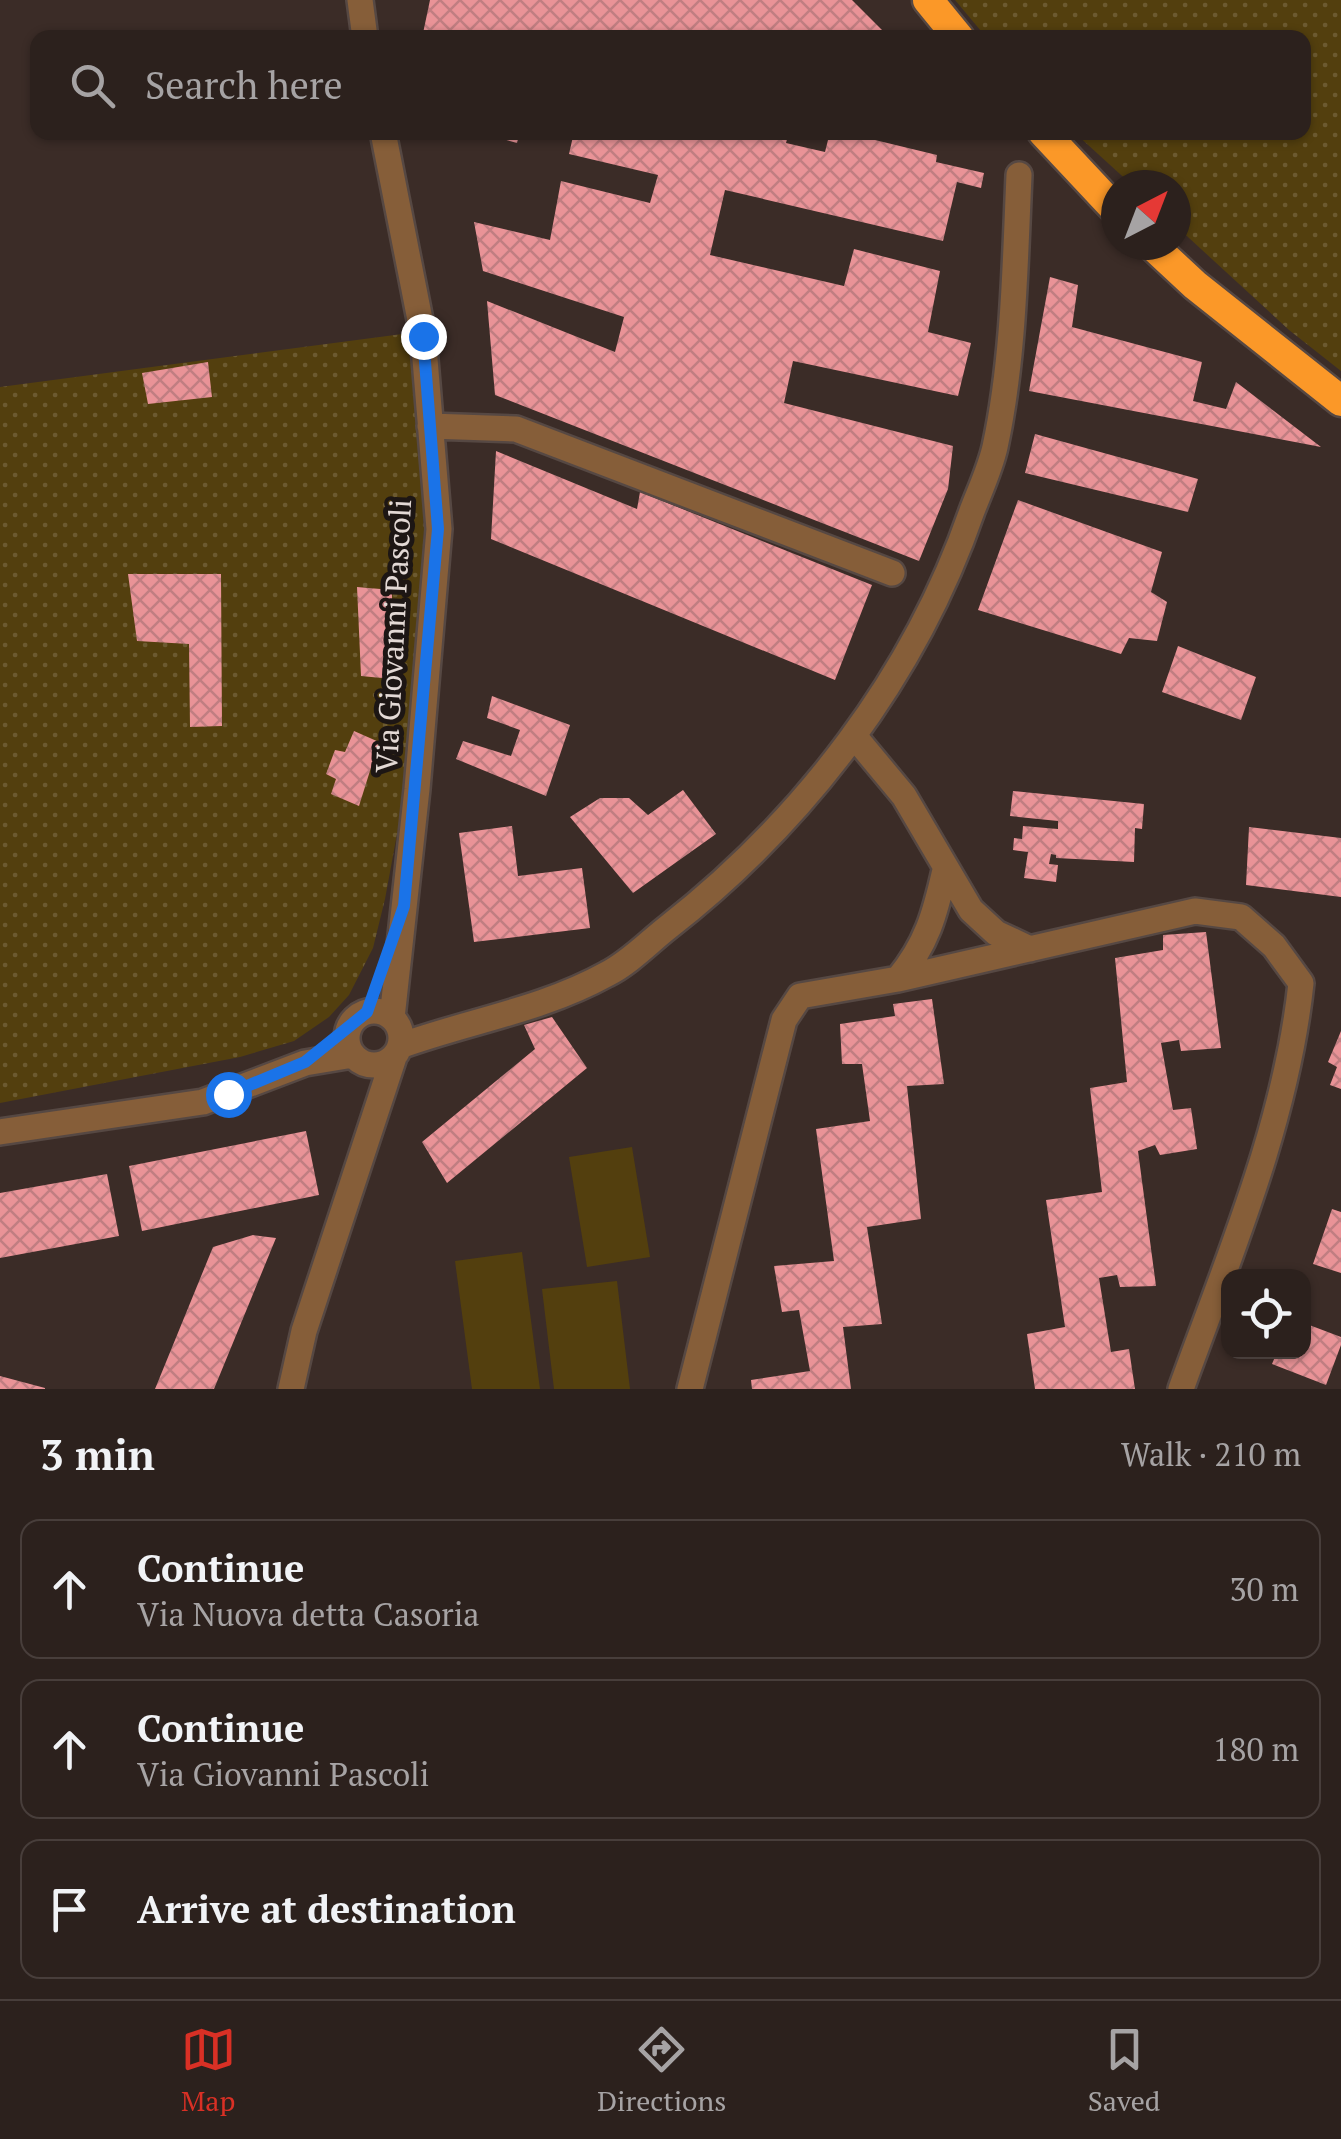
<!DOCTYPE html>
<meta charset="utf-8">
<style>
body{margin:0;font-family:"PT Serif",serif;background:#382e2a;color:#f1f3f6}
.controls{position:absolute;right:30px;bottom:30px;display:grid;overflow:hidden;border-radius:20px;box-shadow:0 2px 8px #0004}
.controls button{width:90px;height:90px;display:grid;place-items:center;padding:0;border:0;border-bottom:2px solid #483e3b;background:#2c211d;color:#f1f3f6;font:50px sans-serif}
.compass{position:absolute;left:1101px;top:170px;width:90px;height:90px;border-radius:50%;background:#2c211d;box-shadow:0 2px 8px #0004;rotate:42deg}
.stop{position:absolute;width:30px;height:30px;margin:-22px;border:8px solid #1a73e8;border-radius:50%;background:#fff}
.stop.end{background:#1a73e8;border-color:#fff;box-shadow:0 2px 10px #0008}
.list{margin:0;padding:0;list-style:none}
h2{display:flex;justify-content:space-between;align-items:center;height:130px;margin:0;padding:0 40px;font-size:42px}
h2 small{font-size:32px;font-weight:400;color:#a6a3a4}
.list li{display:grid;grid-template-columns:65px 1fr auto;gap:30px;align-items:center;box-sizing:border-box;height:140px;margin:0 20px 20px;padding:0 20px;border:2px solid #483e3b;border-radius:20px}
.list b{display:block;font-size:38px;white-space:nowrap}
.list p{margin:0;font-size:32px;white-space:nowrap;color:#a6a3a4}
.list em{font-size:32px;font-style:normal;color:#a6a3a4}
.icon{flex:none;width:55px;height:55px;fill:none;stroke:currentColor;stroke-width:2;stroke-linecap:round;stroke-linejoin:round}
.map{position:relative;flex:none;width:1341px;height:1389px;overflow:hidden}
.search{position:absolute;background:#2c211d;box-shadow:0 2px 8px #0004;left:30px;right:30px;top:30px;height:110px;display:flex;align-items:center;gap:25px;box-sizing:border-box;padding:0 35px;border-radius:20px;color:#a6a3a4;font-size:38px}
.sheet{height:610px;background:#2c211d}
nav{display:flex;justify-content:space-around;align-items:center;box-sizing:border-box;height:140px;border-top:2px solid #483e3b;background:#2c211d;font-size:28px;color:#a6a3a4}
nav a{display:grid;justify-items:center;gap:5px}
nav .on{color:#d93025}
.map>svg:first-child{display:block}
.grass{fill:url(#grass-dots)}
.garden{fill:#533f0e}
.building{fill:url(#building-cross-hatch)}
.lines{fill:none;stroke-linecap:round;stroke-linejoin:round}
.minor-casing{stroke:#564843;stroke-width:30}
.highway-casing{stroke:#564843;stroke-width:35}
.minor{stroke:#865e39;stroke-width:25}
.highway{stroke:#fb9828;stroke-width:30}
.route{stroke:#1a73e8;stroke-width:12}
.labels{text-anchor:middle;stroke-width:10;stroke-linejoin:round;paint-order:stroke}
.street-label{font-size:30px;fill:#e3d9d5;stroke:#1d1614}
</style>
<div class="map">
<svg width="1341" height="1389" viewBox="0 0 1341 1389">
<defs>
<pattern id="grass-dots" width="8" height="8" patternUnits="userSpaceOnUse" patternTransform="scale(2.5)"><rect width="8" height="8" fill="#533f0e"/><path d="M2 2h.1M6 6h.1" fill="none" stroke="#6c5a30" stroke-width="1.8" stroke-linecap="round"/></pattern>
<pattern id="building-cross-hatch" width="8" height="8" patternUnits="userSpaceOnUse" patternTransform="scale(2.5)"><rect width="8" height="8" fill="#e99397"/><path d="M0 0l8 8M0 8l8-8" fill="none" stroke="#c07e81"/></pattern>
</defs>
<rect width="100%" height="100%" fill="#3b2c27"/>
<path class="grass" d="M955,0H1341V371L1289,330L1176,226V185H1132L1075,133L1304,132V38L986,37Z
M410,333L420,441L424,531L407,780L385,899L373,948L349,995L329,1017L294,1041L240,1057L0,1103V387Z"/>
<path class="garden" d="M632,1147L650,1257L587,1267L569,1157Z
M522,1252L540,1389H472L455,1261Z
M617,1281L630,1389H554L542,1289Z"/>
<path class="building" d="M430,0H852L890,38H422Z
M478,132H520L517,143Z
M574,132H789L786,143L825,152L830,132H842L937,155L936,162L984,173L981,188L957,182L943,241L725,190L710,255L844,286L854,249L940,271L928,332L971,343L958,396L793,361L784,403L953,446L948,489L919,561L495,395L487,301L615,352L624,317L483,271L474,222L550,240L561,181L650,203L658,175L569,154Z
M1050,277L1078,285L1072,327L1202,362L1193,401L1226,409L1236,382L1321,447L1029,391Z
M208,362L212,397L148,404L142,373Z
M1035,434L1198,479L1188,512L1025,473Z
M496,451L637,509L640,492L872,585L835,680L491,539Z
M1018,500L1162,552L1151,592L1167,602L1157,641L1129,638L1121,654L978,610Z
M128,574H221L222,726L190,727L189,644L137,641Z
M357,587L392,590V679L361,676Z
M1178,646L1256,677L1241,720L1162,692Z
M492,696L570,725L546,796L456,759L463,741L511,756L520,730L487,718Z
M354,731L379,742L359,806L331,794L336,779L326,774L335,750L345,752Z
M683,790L716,834L633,893L570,817L600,798H629L648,815Z
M1013,791L1144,804L1142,829L1135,828L1134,862L1056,858V855L1051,854L1049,864L1058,865L1056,882L1024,878L1028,852L1013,850L1014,838L1022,839L1023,826L1058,829V821L1010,816Z
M512,826L518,876L582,868L590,928L474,942L459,833Z
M1249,827L1341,838V897L1246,885Z
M1206,932L1221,1048L1181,1051L1179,1040L1161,1043L1173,1110L1191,1108L1197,1149L1160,1155L1155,1145L1138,1151L1156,1286L1120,1287L1117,1275L1099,1278L1111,1352L1129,1349L1135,1389H1035L1027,1334L1065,1327L1046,1200L1102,1192L1090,1088L1127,1082L1115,958L1163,950V935Z
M932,999L944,1084L907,1086L921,1219L867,1227L882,1324L843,1327L851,1389H752L751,1380L810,1371L799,1310L782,1312L774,1266L834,1261L816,1129L870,1121L862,1064H842L840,1024L895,1016L893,1004Z
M552,1017L587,1068L447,1183L422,1142L535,1049L524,1025Z
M1341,1031V1089L1330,1085L1337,1067L1328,1062Z
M306,1131L319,1195L142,1231L129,1166Z
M107,1174L119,1236L0,1258V1193Z
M1332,1209L1341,1212V1273L1313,1264Z
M253,1235L276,1238L214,1389H155L213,1247Z
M1304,1323L1341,1337V1345L1326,1385L1272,1364L1277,1352H1304Z
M0,1376L45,1388V1389H0Z"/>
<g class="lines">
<g class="minor-casing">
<path id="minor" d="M360,0L365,38
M383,132L423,335L439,529L417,789L392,1018
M430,426L516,429L892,573
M855,737L904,796L971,910L996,933L1030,949
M898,979C927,944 935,914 945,870
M347 1038a27 27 0 1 1 54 0a27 27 0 1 1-54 0Z
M400,1046C469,1021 542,1010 607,974C629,963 648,943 667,928C804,821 915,676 972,511C980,490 990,469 995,447C1014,358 1015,265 1019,175
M0,1132L203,1102L305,1063L353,1055
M291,1389L304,1331L394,1057
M690,1389L784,1020L800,996L898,979L1195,911L1241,917L1274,946L1301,983C1286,1124 1229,1256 1181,1389"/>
</g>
<g class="highway-casing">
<path id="highway" d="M928,0L959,38
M1043,132L1116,210
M1152,245L1195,285L1341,401"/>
</g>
<use href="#minor" class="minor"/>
<use href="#highway" class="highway"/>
</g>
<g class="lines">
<path class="route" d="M228,1094L305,1062L367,1012L404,906L438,529L423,336"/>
</g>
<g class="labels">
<g class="street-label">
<text transform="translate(394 636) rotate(-87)" y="10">Via Giovanni Pascoli</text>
</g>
</g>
</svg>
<div class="controls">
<button><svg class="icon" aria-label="locate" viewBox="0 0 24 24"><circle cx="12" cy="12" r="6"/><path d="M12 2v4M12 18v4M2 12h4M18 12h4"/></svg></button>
</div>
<svg class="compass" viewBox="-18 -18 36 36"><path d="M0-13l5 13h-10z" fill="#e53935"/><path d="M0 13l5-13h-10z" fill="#a6a3a4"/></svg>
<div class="stop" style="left:228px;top:1094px"></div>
<div class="stop end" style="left:423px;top:336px"></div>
<div class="search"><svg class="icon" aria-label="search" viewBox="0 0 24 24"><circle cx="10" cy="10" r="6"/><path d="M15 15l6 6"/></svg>Search here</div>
</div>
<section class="sheet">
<h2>3 min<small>Walk · 210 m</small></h2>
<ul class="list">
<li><svg class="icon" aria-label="ahead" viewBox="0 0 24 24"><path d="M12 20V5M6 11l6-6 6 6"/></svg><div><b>Continue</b><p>Via Nuova detta Casoria</p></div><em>30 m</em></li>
<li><svg class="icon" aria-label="ahead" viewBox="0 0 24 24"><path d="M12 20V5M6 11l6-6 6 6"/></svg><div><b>Continue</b><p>Via Giovanni Pascoli</p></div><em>180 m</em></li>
<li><svg class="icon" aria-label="arrive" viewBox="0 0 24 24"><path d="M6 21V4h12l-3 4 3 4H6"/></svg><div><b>Arrive at destination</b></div></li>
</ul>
</section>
<nav>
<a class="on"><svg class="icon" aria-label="map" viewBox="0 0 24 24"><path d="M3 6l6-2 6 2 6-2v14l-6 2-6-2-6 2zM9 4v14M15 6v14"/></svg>Map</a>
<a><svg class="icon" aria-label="directions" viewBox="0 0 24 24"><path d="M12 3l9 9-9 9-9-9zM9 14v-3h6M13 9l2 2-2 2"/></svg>Directions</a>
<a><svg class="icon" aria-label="saved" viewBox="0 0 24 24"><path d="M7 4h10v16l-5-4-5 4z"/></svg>Saved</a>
</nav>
